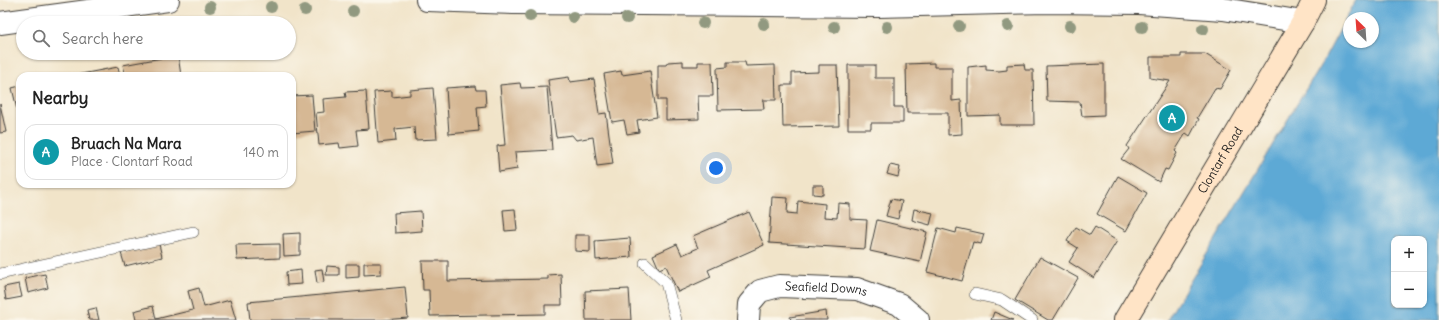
<!DOCTYPE html>
<meta charset="utf-8">
<style>
body{margin:0;font-family:Delius,sans-serif;background:#f2f2f2;color:#222}
.controls{position:absolute;right:12px;bottom:12px;display:grid;overflow:hidden;border-radius:8px;box-shadow:0 1px 3px #0004}
.controls button{width:36px;height:36px;display:grid;place-items:center;padding:0;border:0;border-bottom:1px solid #e0e0e0;background:#fff;color:#222;font:20px sans-serif}
.compass{position:absolute;left:1343px;top:12px;width:36px;height:36px;border-radius:50%;background:#fff;box-shadow:0 1px 3px #0004;rotate:335deg}
.you{position:absolute;left:716px;top:168px;width:14px;height:14px;margin:-10px;border:3px solid #fff;border-radius:50%;background:#1a73e8;box-shadow:0 0 0 6px #1a73e833}
.badge{display:grid;place-items:center;width:26px;height:26px;border-radius:50%;background:#1a73e8;color:#fff;font-size:13px;font-weight:700}
.pin{position:absolute;translate:-50% -50%;border:2px solid #fff;box-shadow:0 1px 4px #0006}
.list{margin:0;padding:0;list-style:none}
h2{display:flex;justify-content:space-between;align-items:center;height:52px;margin:0;padding:0 16px;font-size:17px}
h2 small{font-size:13px;font-weight:400;color:#767676}
.list li{display:grid;grid-template-columns:26px 1fr auto;gap:12px;align-items:center;box-sizing:border-box;height:56px;margin:0 8px 8px;padding:0 8px;border:1px solid #e0e0e0;border-radius:12px}
.list b{display:block;font-size:15px;white-space:nowrap}
.list p{margin:0;font-size:13px;white-space:nowrap;color:#767676}
.list em{font-size:13px;font-style:normal;color:#767676}
.icon{flex:none;width:22px;height:22px;fill:none;stroke:currentColor;stroke-width:2;stroke-linecap:round;stroke-linejoin:round}
.map{position:relative;flex:none;width:1439px;height:320px;overflow:hidden}
.search{position:absolute;background:#fff;box-shadow:0 1px 3px #0004;left:16px;top:16px;width:280px;height:44px;display:flex;align-items:center;gap:10px;box-sizing:border-box;padding:0 14px;border-radius:22px;color:#767676;font-size:15px}
.panel{position:absolute;background:#fff;box-shadow:0 1px 3px #0004;left:16px;top:72px;width:280px;height:116px;border-radius:12px}
.map>svg:first-child{display:block}
.water{fill:#5da9d5;stroke:#3c6278;fill-rule:evenodd}
.building{fill:#d6b894}
.lines{fill:none;stroke-linecap:round;stroke-linejoin:round}
.service-casing{stroke:#3c3a36;stroke-width:12}
.minor-casing{stroke:#3c3a36;stroke-width:24}
.tertiary-casing{stroke:#3c3a36;stroke-width:24}
.secondary-casing{stroke:#3c3a36;stroke-width:24}
.service{stroke:#fff;stroke-width:11}
.minor{stroke:#fff;stroke-width:22}
.tertiary{stroke:#fff;stroke-width:22}
.secondary{stroke:#ffe4c6;stroke-width:22}
.tree{fill:#919980}
.labels{text-anchor:middle;stroke-width:3.5;stroke-linejoin:round;paint-order:stroke}
.street-label{font-size:12px;fill:#1c1c1c;stroke:#fbf7ec}
</style>
<div class="map">
<svg width="1439" height="320" viewBox="0 0 1439 320">
<rect width="100%" height="100%" fill="#fbf7ec"/>
<filter id="ink" filterUnits="userSpaceOnUse"><feTurbulence type="fractalNoise" baseFrequency=".025" numOctaves="2"/><feDisplacementMap in="SourceGraphic" scale="8" xChannelSelector="R" yChannelSelector="G"/><feConvolveMatrix kernelMatrix="1 2 1 2 8 2 1 2 1" color-interpolation-filters="sRGB"/></filter>
<filter id="wash" filterUnits="userSpaceOnUse"><feTurbulence type="fractalNoise" baseFrequency=".012" numOctaves="4" result="noise"/><feDisplacementMap in="SourceGraphic" scale="16" xChannelSelector="R" yChannelSelector="G"/><feGaussianBlur stdDeviation="0.9" result="paint"/><feColorMatrix in="noise" values="0 0 0 0 0 0 0 0 0 0 0 0 0 0 0 0 0 1.4 0 .05"/><feComposite in="paint" operator="in"/></filter>
<g filter="url(#wash)">
<rect width="100%" height="100%" fill="#f1e4c9"/>
<path class="water" d="M1356,0H1439V320H1167L1326,56ZM1349,18H1373V42H1349ZM1394,239H1424V305H1394Z"/>
<g id="blocks">
<path class="building" d="M1181,54H1205L1231,70L1220,89L1215,88L1197,118L1199,119L1190,136L1186,133L1175,151L1177,153L1168,170L1165,169L1159,182L1121,159L1129,149L1127,146L1170,81L1150,78V57H1181Z
M178,55L181,76H126L123,65Z
M683,61V66H698V62H712L713,96H698L699,119L666,120V100H658V65H666L668,62Z
M727,62H745L746,66L775,65L776,100H763L764,109L718,110L717,68L727,67Z
M934,63V67H952V101L961,100L962,134L948,135V113H907L906,64Z
M1024,64L1025,70H1033L1034,125H1000V115L968,116V67L986,65V70L999,71L1007,70V65Z
M1104,64V115L1082,116L1080,102L1047,101L1046,66Z
M819,65H837L839,126L783,127L782,85H792V73L819,72Z
M848,65H875V78H894V107H903V123H871V129H848Z
M118,67L120,76H76V75Z
M621,71L622,75L650,71L657,117L637,120L639,132L627,134L624,120L612,122L604,74Z
M569,77L570,82L594,79L599,114L606,113L613,164L597,166L593,137L576,140L572,135L556,137L548,80Z
M520,83L521,88L547,87L552,150L515,152L517,169L499,172L497,146L505,145L500,85Z
M20,86V118H19L12,88Z
M475,86L476,90H485L486,106L477,107L479,131L449,134L446,88Z
M433,88L437,139L415,140L414,127L395,129L396,141L378,143L374,92L392,91V97L410,95V90Z
M366,91L369,129L356,130L358,146L340,148L339,143L319,145L316,113L324,112L323,99L346,97L345,92Z
M312,95L315,131L292,133V96Z
M0,104L6,132L0,133Z
M890,165L900,167L898,177L887,174Z
M1118,176L1147,193L1126,231L1097,214Z
M813,185H823V195L813,194Z
M772,197L788,198L787,213L797,214L798,201L825,204L824,217L837,218L838,203L850,204V219L867,220L865,249L769,243Z
M891,199L902,201L898,219L886,216Z
M515,209L517,230L505,231L503,210Z
M914,209L933,213L930,225L912,220Z
M421,211L422,231L395,233L394,213Z
M749,212L764,245L708,270L711,277L678,292L666,266L659,269L653,255L677,244L682,255L698,248L693,236Z
M877,220L927,232L920,262L870,251Z
M1076,227L1090,235L1095,227L1117,241L1094,278L1069,262L1078,248L1067,241Z
M938,228L956,233L957,228L984,234L981,244L973,242L962,281L927,272Z
M300,233V255L284,256L283,234Z
M575,235H590V252L575,251Z
M630,238L631,257L596,260L595,241Z
M159,244L162,257L125,266L121,253Z
M280,244V258L237,260L236,245Z
M1040,257L1078,278L1053,320H1048L1015,300Z
M422,261H448V281L548,279V275L561,274L562,305H545V314L430,316L429,290H423Z
M364,263H381V274L364,275Z
M346,264H359V277L346,278Z
M327,266L339,267V275H326Z
M322,269L324,282L317,283L315,270Z
M301,270L302,284L287,285L286,272Z
M45,274L48,288L28,293L25,278Z
M19,284L22,297L6,300L4,287Z
M405,287L408,318L382,320H250L248,302Z
M199,288L204,307L230,300L236,320H136L134,311L153,306L156,319L193,310L188,291Z
M629,289L631,320H586L585,291Z
M96,308L99,320H89L87,310Z
M826,311L827,320H791L790,317Z
M994,312L1013,320H991Z"/>
</g>
</g>
<g filter="url(#ink)">
<use href="#blocks" fill-opacity="0" stroke="#3c3a36" stroke-width="1"/>
<g class="lines">
<g class="service-casing">
<path id="service" d="M645,263L666,283L676,320
M0,274L193,232
M975,294L1002,300L1032,320"/>
</g>
<g class="minor-casing">
<g id="minor">
<path id="s1" d="M748,320L749,304L760,291L779,286L857,289L899,304L918,320"/>
</g>
</g>
<g class="tertiary-casing">
<path id="tertiary" d="M427,0L514,3L878,6L1048,2L1139,3L1223,9L1303,22
M0,23L168,0"/>
</g>
<g class="secondary-casing">
<g id="secondary">
<path id="s2" d="M1125,320L1303,22L1314,0"/>
</g>
</g>
<use href="#service" class="service"/>
<use href="#minor" class="minor"/>
<use href="#tertiary" class="tertiary"/>
<use href="#secondary" class="secondary"/>
</g>
<g class="tree">
<circle cx="210" cy="7" r="6"/>
<circle cx="271" cy="7" r="6"/>
<circle cx="305" cy="10" r="6"/>
<circle cx="353" cy="11" r="6"/>
<circle cx="530" cy="16" r="6"/>
<circle cx="573" cy="17" r="6"/>
<circle cx="627" cy="18" r="6"/>
<circle cx="703" cy="23" r="6"/>
<circle cx="764" cy="24" r="6"/>
<circle cx="959" cy="26" r="6"/>
<circle cx="1008" cy="26" r="6"/>
<circle cx="1070" cy="26" r="6"/>
<circle cx="834" cy="27" r="6"/>
<circle cx="887" cy="27" r="6"/>
<circle cx="1142" cy="27" r="6"/>
<circle cx="1203" cy="29" r="6"/>
</g>
</g>
<g class="labels">
<g class="street-label">
<text dy="4" stroke="none"><textPath href="#s2" startOffset="186">Clontarf Road</textPath></text>
<text dy="4" stroke="none"><textPath href="#s1" startOffset="100">Seafield Downs</textPath></text>
</g>
</g>
</svg>
<div class="controls">
<button>+</button>
<button>−</button>
</div>
<svg class="compass" viewBox="-18 -18 36 36"><path d="M0-13l5 13h-10z" fill="#e53935"/><path d="M0 13l5-13h-10z" fill="#767676"/></svg>
<div class="you"></div>
<div class="pin badge" style="left:1172px;top:118px;background:#0f9aa8">A</div>
<div class="search"><svg class="icon" aria-label="search" viewBox="0 0 24 24"><circle cx="10" cy="10" r="6"/><path d="M15 15l6 6"/></svg>Search here</div>
<section class="panel">
<h2>Nearby<small></small></h2>
<ul class="list">
<li><span class="badge" style="background:#0f9aa8">A</span><div><b>Bruach Na Mara</b><p>Place · Clontarf Road</p></div><em>140 m</em></li>
</ul>
</section>
</div>
